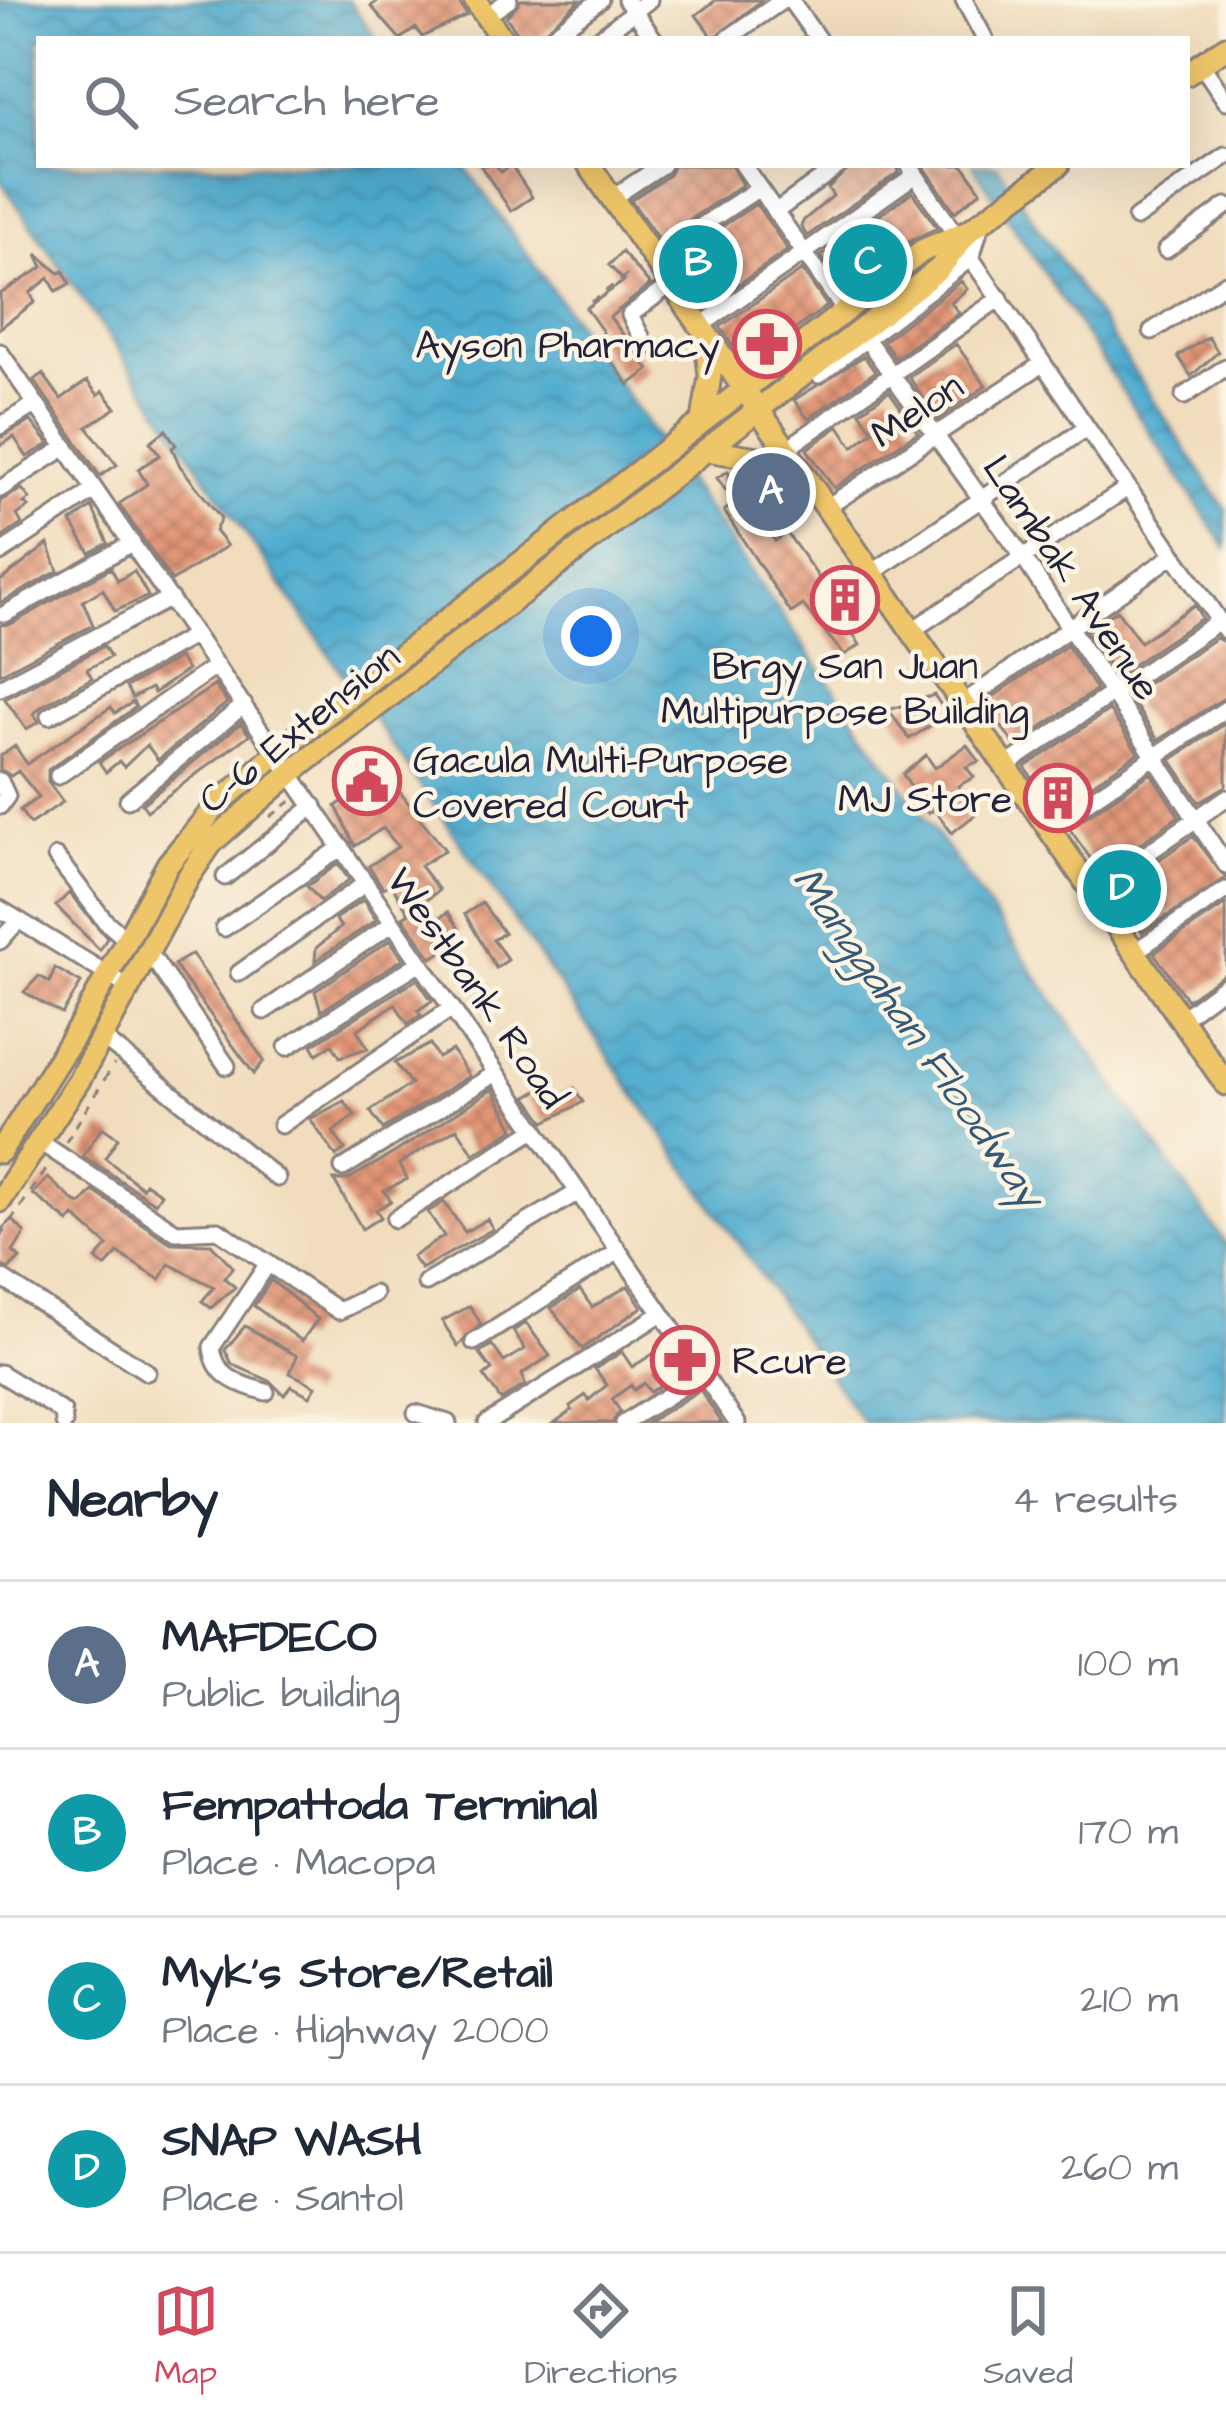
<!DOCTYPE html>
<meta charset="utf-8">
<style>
body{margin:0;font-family:"Architects Daughter",sans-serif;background:#f2f2f3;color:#1f2937}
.you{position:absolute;left:591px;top:636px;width:42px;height:42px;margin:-30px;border:9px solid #fff;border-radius:50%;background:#1a73e8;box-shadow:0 0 0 18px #1a73e833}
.badge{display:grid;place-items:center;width:78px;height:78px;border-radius:50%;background:#d1495b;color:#fff;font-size:39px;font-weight:700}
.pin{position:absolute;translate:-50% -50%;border:6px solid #fff;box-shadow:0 3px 12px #0006}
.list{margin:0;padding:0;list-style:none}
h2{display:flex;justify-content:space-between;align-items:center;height:156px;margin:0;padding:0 48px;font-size:51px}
h2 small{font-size:39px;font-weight:400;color:#747a83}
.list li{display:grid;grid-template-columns:78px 1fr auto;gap:36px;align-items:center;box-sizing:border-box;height:168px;padding:0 48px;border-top:3px solid #e0e1e3}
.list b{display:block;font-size:45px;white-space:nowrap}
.list p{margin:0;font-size:39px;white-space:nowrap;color:#747a83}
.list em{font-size:39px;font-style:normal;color:#747a83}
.icon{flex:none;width:66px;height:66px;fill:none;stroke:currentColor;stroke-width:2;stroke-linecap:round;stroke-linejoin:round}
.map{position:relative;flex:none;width:1226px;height:1423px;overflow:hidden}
.search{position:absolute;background:#fff;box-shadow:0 12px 48px #0002;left:36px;right:36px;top:36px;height:132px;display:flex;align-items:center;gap:30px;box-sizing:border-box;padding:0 42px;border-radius:0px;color:#747a83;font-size:45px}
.sheet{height:828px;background:#fff}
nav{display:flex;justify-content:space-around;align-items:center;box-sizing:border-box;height:168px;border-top:3px solid #e0e1e3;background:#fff;font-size:33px;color:#747a83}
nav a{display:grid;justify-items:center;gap:6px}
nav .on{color:#d1495b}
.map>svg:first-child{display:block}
.water{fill:url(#water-waves);stroke:#396785;stroke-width:3}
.building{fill:url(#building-cross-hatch)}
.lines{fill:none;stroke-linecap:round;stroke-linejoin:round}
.minor-casing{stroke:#8a807c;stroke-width:21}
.major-casing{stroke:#8a807c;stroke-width:27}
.path{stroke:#8a807c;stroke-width:3;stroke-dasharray:9 9;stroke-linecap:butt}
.minor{stroke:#fff;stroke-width:15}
.major{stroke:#eec569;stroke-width:21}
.labels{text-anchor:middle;stroke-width:9;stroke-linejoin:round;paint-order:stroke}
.poi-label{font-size:39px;fill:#22223b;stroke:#fcf5e5;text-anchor:end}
.street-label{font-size:39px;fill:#22223b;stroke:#fcf5e5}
.water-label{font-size:42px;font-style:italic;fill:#345976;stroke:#fcf5e5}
</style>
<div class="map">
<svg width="1226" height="1423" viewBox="0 0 1226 1423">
<defs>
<pattern id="water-waves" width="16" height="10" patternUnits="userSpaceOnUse" patternTransform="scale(3)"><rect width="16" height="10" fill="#50accf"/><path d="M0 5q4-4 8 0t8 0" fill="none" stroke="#428ca9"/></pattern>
<pattern id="building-cross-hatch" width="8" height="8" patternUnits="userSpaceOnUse" patternTransform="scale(3)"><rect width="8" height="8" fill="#e39778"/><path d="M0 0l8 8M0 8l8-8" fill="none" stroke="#b87b64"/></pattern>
</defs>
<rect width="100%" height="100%" fill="#fcf5e5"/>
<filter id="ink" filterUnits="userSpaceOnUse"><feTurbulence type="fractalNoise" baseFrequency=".00833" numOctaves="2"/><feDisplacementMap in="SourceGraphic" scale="24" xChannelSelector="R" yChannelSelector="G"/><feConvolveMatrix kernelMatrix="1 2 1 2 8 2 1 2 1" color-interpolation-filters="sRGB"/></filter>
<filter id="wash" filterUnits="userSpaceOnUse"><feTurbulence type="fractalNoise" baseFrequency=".004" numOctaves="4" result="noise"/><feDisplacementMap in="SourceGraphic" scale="48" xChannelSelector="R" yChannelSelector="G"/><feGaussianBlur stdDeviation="2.7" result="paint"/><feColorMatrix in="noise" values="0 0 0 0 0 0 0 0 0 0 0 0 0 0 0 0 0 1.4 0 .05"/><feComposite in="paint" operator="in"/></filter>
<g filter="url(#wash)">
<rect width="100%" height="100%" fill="#f1ddbd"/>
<path class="water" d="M0,0H349L376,39H39V165H464L1226,1244V1423H863L0,180Z
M973,165H997L1226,510V548Z"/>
<g id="blocks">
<path class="building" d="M379,0H457L467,15L422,37L416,28L400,39L371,6Z
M521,0H580L536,39H522L506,17Z
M716,0H762L714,39L696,15Z
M480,165H496L501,172L511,165L532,197L511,211Z
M674,165H731L742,185L659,240L631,200L669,175Z
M852,165H897L899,172L807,236L801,226L804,220L833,196L828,188Z
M923,165H963L981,191L955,212Z
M912,192L937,228L913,239L846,291L821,256L872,228V220Z
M756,204L788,250L706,307L673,259Z
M622,252L650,285L610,317L649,370L629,385L595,339L603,332L586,308L624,281L609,265Z
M37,254L59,273L64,271L70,284L56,291L49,278L30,293L35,302L0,328V294L43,267Z
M802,270L827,306L759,356L738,354L720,327Z
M961,281L967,289L951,303L959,313L895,358L883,341Z
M1208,337L1218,352L1191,376L1178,356Z
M956,344L986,386L938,419L909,377Z
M864,356L875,372L808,419L794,400Z
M43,374L61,399L87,381L98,395L103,391L116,408L87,427L117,465L100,476L34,380Z
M889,391L918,432L834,488L807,449L839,426L853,447L873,431L860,412Z
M31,421L49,444L27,457L14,437L0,446V438Z
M166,430L176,445L172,448L180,466L221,518L215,531L227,546L172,581L119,504L147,484L138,469L160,455L150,442Z
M728,471L737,495L768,481L782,488L785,495L756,515L775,541L787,533L832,596L850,587L856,596L841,606L846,613L841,616L860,645L844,655L803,605L791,613L724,511L735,503L717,478Z
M22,489L30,499L24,503L29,507L17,515L22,524L0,539V501Z
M92,507L108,543L90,553L71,522Z
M48,544L58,571L0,603V581Z
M111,568L118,581L134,571L148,596L115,611L103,589L83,601L93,625L0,674V625L11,624Z
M1194,605L1202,618L1116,676L1086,631L1117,610L1140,642Z
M1216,638L1226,643V697L1158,740L1129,696Z
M1067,645L1096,690L1015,745L984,703Z
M104,646L110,657L87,669L92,678L42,706L34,714L39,722L26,729L5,699Z
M179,658L187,670L154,693L151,688L132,698L126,687Z
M215,685L227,703L158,760L147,745L124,767L119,761L106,772L99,762Z
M934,695L948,715L909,739L889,710Z
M133,702L136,707L48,770V782L63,802L30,824L20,810L39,797L18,771L11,776L0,769V756L15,746L27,764L111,707L115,713Z
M1109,710L1138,753L1054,810L1025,767Z
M241,723L249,735L147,811L142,804Z
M1226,723V786L1199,802L1171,760Z
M967,745L979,761L966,767L974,777L958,786L975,815L952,833L934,809L928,813L919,802L903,774L926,755L935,768Z
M374,759L445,850L420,866L439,890L424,902L437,920L448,912L460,930L448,939L452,945L432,958L403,917L409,913L391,884L383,888L369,866L398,847L383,828L355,846L336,806L353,794L344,782Z
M1151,773L1179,816L1100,872L1069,828Z
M1193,836L1226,878L1142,932L1114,891Z
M338,864L349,880L320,901L307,886Z
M69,893L107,938L100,950L56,906Z
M363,900L376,920L315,961L316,948L341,927L335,919Z
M482,903L504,933L493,940L508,960L496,968L465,914Z
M1226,904V973L1187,1000L1154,953Z
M390,940L403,959L321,1011L315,991Z
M192,954L264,1061L254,1074L174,965Z
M55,968L81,983L62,1014L24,992L39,976L50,982Z
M417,979L432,1001L418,1010L421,1015L408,1024L395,1004L357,1030L368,1048L340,1057L332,1044L317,1054L312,1045Z
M430,1044L438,1058L452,1050L469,1076L383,1129L370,1111L411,1084L395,1063Z
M544,1087L553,1101L574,1088L583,1102L545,1122L527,1097Z
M493,1089L514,1129L474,1154L457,1128L399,1164L407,1179L384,1191L391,1201L376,1210L381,1217L362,1229L334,1180H347L394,1153Z
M344,1101L355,1115L333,1132L345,1149L336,1156L310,1119Z
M102,1127L118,1138L105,1158L142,1188L145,1183L161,1194L155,1203L83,1156Z
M48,1178L75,1202L81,1204L93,1191L171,1243L211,1244L233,1267L224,1278L235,1287L211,1308L202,1301L214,1287L169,1264L160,1280L118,1253L105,1267L96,1259L108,1246L74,1216L69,1222L33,1194Z
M444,1202L465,1232L487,1219L493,1229L421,1269L412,1257L444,1236L428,1212Z
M12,1219L25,1233L13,1252L20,1258L9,1269L0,1265V1231Z
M271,1280L318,1319L302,1341L254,1306Z
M628,1286L642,1307L582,1349L551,1308L580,1290L592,1307Z
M470,1306L481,1324L458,1346L442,1321Z
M526,1323L550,1356L522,1374L525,1385L501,1400L484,1376L492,1370L479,1353L492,1345L504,1362L525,1349L513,1331Z
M245,1326L297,1356L290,1373L316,1386L310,1396L291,1386L284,1395L270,1381L232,1364L225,1350Z
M622,1352L632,1367L653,1354L663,1370L653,1376L660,1386L650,1392L644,1383L634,1390L631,1385L612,1399L620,1411L612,1423H554L572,1410L570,1406L586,1395L589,1400L607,1385L595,1369Z
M700,1390L722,1423H647Z"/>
</g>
</g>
<g filter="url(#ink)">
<use href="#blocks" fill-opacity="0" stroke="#8a807c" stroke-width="3"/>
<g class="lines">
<g class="minor-casing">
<path id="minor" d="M626,0L654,39
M790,0L818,39
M964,0L985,39
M486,16L509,0
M548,39L600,0
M598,39L649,0
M727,39L783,0
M1201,64L1226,101
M743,165L845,311
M909,165L955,234
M612,198L662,165
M775,212L840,165
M1136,218L1226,156
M1166,250L1226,206
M653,258L759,188
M971,258L1226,631
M700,326L915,175
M860,330L1025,560L1226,865
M1152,331L1226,283
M646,346L630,315L671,284
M0,352L737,1423
M819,375L971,258L981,224
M1184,396L1226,367
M0,426L36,404
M785,450L1000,298
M741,484L770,465
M0,489L66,447
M826,508L1042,364
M0,553L95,490
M872,573L1085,429
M5,614L132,543
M911,631L1126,489
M0,688L170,598
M962,704L1172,556
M49,716L195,635
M1005,766L1219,621
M58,776L216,666
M0,781L7,796L0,806
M128,800L244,705
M1048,828L1226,709
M56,857L105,921L126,939
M225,877L314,806
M1092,892L1226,798
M0,909L130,988
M224,928L342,847
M0,941L17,922
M148,951L227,1066
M1134,952L1226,890
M239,973L366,883
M264,1011L393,923
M1181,1019L1226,985
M103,1038L277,1178
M287,1047L419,963
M281,1125L452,1008
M40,1142L176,1232L218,1230L339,1311L374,1294
M343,1168L496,1073
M395,1219L536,1129
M0,1277L147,1372
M426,1283L578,1192
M474,1342L619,1251
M0,1373L63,1412L64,1423
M266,1392C239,1384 215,1378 212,1347L267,1265
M416,1413L448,1423
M487,1423L659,1315
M624,1423L701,1375"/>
</g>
<g class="major-casing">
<path id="major" d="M475,0L502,39
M1187,74L1226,47
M589,165L1226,1084
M703,420L710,376L706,340
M706,450L758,458L805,484
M0,1152L81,1024L168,864L218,804L285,746L922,251L968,231
M0,1201L79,1080L189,876L212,842L292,772L939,269L969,231L1058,165"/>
</g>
<path class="path" d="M591,302L636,268
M270,817L291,801
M66,1142L114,1064
M0,1237L50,1164"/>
<use href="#minor" class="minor"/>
<use href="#major" class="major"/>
</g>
</g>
<defs>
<g id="pharmacy-ring" transform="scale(3.45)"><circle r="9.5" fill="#fcf5e5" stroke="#d1495b" stroke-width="1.5"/><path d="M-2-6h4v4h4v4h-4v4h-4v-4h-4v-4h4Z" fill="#d1495b"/></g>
<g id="building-ring" transform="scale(3.45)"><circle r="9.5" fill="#fcf5e5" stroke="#d1495b" stroke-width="1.5"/><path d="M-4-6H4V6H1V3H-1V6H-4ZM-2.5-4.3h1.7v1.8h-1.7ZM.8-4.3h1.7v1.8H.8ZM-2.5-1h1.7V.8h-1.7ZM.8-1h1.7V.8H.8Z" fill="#d1495b"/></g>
<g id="civic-ring" transform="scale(3.45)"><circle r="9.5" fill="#fcf5e5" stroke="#d1495b" stroke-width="1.5"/><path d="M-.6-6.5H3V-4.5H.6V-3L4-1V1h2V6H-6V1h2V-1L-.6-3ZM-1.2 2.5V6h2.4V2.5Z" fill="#d1495b"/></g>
</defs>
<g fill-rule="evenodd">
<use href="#pharmacy-ring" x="767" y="344"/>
<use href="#building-ring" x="845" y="600"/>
<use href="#civic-ring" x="367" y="781"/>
<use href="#building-ring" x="1058" y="798"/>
<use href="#pharmacy-ring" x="685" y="1360"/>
</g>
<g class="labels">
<g class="poi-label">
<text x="720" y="358">Ayson Pharmacy</text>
<text x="845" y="679" text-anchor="middle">Brgy San Juan<tspan x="845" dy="45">Multipurpose Building</tspan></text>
<text x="413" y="773" text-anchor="start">Gacula Multi-Purpose<tspan x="413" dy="45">Covered Court</tspan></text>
<text x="1012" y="812">MJ Store</text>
<text x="732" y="1374" text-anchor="start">Rcure</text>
</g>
<g class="street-label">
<text transform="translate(916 409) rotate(-34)" y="14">Melon</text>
<text transform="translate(1073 577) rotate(56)" y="14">Lambak Avenue</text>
<text transform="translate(298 727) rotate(-39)" y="14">C-6 Extension</text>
<text transform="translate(478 987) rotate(55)" y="14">Westbank Road</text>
</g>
<g class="water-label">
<text transform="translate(920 1036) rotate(55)" y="15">Manggahan Floodway</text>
</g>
</g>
</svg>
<div class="you"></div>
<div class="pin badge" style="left:771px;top:492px;background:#5c6f8a">A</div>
<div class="pin badge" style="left:698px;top:264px;background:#0f9aa8">B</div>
<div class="pin badge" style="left:868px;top:263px;background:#0f9aa8">C</div>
<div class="pin badge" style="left:1122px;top:889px;background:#0f9aa8">D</div>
<div class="search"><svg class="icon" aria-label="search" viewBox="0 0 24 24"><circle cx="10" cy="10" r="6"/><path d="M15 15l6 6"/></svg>Search here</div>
</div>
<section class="sheet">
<h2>Nearby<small>4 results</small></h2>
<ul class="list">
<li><span class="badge" style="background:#5c6f8a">A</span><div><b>MAFDECO</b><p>Public building</p></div><em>100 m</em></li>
<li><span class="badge" style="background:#0f9aa8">B</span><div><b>Fempattoda Terminal</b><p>Place · Macopa</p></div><em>170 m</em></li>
<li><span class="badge" style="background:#0f9aa8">C</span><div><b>Myk's Store/Retail</b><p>Place · Highway 2000</p></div><em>210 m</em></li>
<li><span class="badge" style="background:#0f9aa8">D</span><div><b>SNAP WASH</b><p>Place · Santol</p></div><em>260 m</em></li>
</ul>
</section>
<nav>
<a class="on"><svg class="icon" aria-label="map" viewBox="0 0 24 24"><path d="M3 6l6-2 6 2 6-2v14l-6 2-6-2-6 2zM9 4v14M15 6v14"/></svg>Map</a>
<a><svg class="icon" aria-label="directions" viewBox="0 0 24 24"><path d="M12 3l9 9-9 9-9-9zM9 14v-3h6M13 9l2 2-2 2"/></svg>Directions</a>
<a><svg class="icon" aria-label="saved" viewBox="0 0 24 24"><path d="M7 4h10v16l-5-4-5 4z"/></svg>Saved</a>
</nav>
